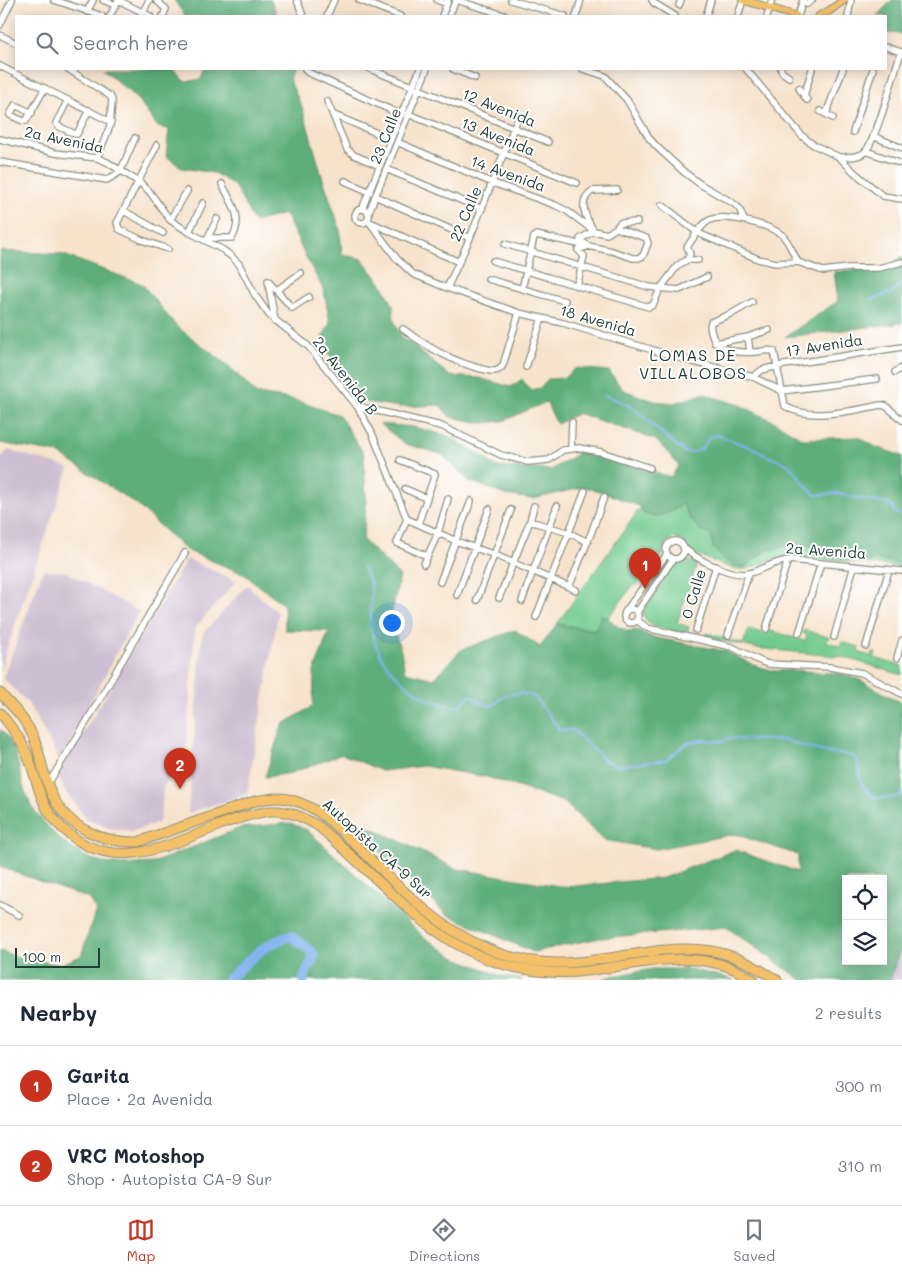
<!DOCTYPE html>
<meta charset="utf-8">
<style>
body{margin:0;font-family:Mali,sans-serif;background:#f6f6f7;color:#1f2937}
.controls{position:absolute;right:15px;bottom:15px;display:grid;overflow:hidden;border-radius:0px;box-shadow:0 2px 12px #0003}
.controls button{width:45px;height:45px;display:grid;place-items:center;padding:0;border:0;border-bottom:1px solid #e0e1e3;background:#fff;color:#1f2937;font:25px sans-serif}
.scale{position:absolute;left:15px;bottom:12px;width:85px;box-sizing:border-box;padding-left:5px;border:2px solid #1f3d34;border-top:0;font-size:14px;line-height:18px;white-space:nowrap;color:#1f3d34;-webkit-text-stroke:4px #fff;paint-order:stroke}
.you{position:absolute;left:391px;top:622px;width:18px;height:18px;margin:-12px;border:4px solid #fff;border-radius:50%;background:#1a73e8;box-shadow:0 0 0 8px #1a73e833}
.badge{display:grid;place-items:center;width:32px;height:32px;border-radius:50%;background:#c8321e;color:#fff;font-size:16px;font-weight:700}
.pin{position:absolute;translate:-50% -41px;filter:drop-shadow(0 1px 2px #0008)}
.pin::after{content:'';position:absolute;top:26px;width:18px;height:15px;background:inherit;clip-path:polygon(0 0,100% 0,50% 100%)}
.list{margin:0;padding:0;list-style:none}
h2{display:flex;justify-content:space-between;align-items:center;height:65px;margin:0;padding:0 20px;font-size:21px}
h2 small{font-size:16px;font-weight:400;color:#747a83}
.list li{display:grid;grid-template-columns:32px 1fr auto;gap:15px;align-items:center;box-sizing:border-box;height:80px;padding:0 20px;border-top:1px solid #e0e1e3}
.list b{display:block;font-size:19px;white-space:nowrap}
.list p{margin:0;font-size:16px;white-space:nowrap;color:#747a83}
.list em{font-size:16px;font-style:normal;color:#747a83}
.icon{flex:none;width:28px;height:28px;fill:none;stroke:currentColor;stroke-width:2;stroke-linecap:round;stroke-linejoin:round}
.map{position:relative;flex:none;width:902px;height:980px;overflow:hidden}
.search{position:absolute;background:#fff;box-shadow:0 2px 12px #0003;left:15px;right:15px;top:15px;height:55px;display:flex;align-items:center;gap:12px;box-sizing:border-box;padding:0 18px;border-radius:0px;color:#747a83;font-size:19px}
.sheet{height:225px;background:#fff}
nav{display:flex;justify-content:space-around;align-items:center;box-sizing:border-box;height:70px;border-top:1px solid #e0e1e3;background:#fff;font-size:14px;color:#747a83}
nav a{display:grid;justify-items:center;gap:2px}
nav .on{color:#c8321e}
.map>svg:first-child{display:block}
.industrial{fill:#cebed1}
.green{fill:#72ca8f;stroke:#488462}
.forest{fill:#5dae7a;stroke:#3e7657;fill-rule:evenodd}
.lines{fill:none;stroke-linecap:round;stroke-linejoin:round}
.stream{stroke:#82b3ee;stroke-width:2}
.river{stroke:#82b3ee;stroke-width:10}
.minor-casing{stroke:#8b9080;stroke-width:8}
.major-casing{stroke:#8b9080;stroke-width:9}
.highway-casing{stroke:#8b9080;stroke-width:11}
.minor{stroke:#fff;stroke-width:5.5}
.major{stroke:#f4c16a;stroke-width:7}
.highway{stroke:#f4c16a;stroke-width:9}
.labels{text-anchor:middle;stroke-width:4;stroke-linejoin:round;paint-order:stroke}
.street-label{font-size:15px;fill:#1f3d34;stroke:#fff}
.neighbourhood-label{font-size:16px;letter-spacing:1px;fill:#1f3d34;stroke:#fff}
</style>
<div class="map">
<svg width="902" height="980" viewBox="0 0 902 980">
<rect width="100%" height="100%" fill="#fff"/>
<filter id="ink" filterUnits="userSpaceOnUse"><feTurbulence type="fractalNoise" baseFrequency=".02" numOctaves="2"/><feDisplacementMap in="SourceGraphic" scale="10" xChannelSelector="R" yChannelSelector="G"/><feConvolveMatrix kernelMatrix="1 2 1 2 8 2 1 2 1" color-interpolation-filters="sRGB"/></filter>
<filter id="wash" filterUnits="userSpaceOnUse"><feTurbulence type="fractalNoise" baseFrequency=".0096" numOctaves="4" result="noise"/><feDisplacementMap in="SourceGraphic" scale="20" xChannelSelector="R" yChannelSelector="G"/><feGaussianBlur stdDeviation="1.12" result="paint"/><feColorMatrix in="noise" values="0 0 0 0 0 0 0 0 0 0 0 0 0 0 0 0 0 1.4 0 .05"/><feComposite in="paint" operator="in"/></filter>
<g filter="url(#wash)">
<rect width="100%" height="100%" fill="#f7e3cc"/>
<path class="industrial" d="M8,450L69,468L0,669V459Z
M187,559L236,581L195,628L185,764L172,775L163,787L162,808L159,822L133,831L108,828L86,818L64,790L58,775Z
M43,570L66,572L139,611L60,760L28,703L3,678Z
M247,585L278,613L247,794L188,813L202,635Z
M902,943V980H890Z"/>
<path class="green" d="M683,504L688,517L711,535L744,567L767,550L802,543L820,549L830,557L869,561L878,559L902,564V567L791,556C774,557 762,565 746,569C731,572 701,555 686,550L684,542L674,538L665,543L663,555L643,582L641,580L637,586L634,584L608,618L602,615L595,630L557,624L641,507L669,513Z
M684,559L697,564L677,623L689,627L687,633C673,630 647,631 643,613L645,606L676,562Z
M749,629L766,634L768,630L805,641L807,635L802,633L804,630L829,637L827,642L840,646L842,642L859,647L858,652L871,656L873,652L876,653L874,658L901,666L902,665V675L843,657L755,648L706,637L707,633L743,644Z"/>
<path class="forest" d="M174,0H271L277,16H185Z
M892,0H902V34L886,33V16H877Z
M103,69H173L185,82L201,79L205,69H293L289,79L302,107L322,176L340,229L342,254L362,259L382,284L393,305L394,321L401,336L450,376L479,378L511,387L522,379L530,390L541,388L548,379L564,378L576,368L609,371L623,390L654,401L674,403L703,394L740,405L775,422L803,439L858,437L876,447L902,456V564L878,559L869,561L830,557L820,549L802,543L767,550L744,567L734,566L724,559L713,548L711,535C696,532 689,516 683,504C670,512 658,521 643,513L641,507L603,492L584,487L533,499L505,495L468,480L441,454L405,444L380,424L413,427L446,435L479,454L497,467L551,470L580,452L633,467L671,477L679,465L656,440L578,413L557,424L546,402L503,421L483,423L450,417L440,405L400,407L365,402L320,342L330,323L324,291L306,257L285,214L254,222L234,185L214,173L182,168L166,156L169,129L158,127L138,100Z
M0,251L61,254L142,284L177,327L229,366L257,394L291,399L339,415L364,454L366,503L363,540L400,576L390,620L401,651L405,672L434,679L461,650L515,630L540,647L557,624L595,630L602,615L608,618L617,626L627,631L637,630L652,637L725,651L756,666L775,671L792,670L842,674L860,680L902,703V943L890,980H802L726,927L600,938L533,952L446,914L337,811L457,869L565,887L663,878L735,850L798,872V855L735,834L656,849L603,840L564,802L487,777L424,766L382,771L342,754L291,773L265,777L282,725L313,706L314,672L329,631L285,630L284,605L244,574L186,550L136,504L58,453L0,443ZM846,879H883V961H846Z
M902,256V323L785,337L838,301L834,272L890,266Z
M0,729L8,737L16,754L24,790L35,812L59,839L84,856L103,863L123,865L153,863L240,828L290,823L307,830L425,938L454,957L499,975L523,980H0V951L27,960L61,964L81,956L96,910L90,899L0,867Z
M653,969H691L734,980H601L612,976Z"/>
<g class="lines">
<path class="stream" d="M871,300L893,292L902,283
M605,395L632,407L684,452C698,453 703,450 709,437L717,435L758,450L762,454L787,464L798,475L804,484L815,495L839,493L855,498L888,504L894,508V512L902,515
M363,568C365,573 370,580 371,585C372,589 371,594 371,597C370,610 371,623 373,635C381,671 423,706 459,706L470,695L481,703L492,706L506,695L521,693L535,697L560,730H573L604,760L617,766L666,760L687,743L703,740L721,741L731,738L750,740H784L809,748L830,753L845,754L857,758C862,780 855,782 875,798L899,797L902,793"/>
<path class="river" d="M228,980C245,963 267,941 291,936C299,943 307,946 314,955C312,964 305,970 304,980"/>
</g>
</g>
<g filter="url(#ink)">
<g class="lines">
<g class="minor-casing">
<path id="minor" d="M54,0L102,16
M103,0L115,5
M118,0L150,16
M156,0L166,9L163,16
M297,0L303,16
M359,0L400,16
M437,0L447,4
M456,0L507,16
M511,0L565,16
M652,0L654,3L675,16
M803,2L807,4L812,0
M679,5L681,0
M87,12L93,0
M110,16L118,0
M141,16L149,0
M327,16L334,0
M442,16L448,0
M449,16L456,0
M576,16L581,0
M706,16L711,0
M738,16L743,0
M767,16L772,0
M798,16L803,0
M848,16L851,0
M0,25L12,0
M0,35L16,43
M886,47L901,52
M0,66L111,122
M68,69L110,96L112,100L110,126L97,158
M305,69L307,72L402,115
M370,69L548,142
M453,69L475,78
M583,69L605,76L627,100L649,138L657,147L684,172L700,184L733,203L739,208L744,220
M746,69L802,136L814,145L839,157L854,172L883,196L902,199
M781,69L782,72L789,77
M799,88L807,100
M804,96L812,69
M68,100L56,123L58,126L75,134H77L89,110
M327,101L347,149L354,155L380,166
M820,111L833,118
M32,113L15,105L10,115L23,121H26L45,88
M408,114L577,183
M826,114L843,69
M334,115L391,139
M853,132L873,69
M873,136L902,148
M0,139L55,153L97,158L107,162L139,182L149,191L170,220L189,232L223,250L232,257L239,264L255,295L269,315L308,346L357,406L372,433L407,519L456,541L495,555L576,590
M397,142L493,183L555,205L567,211L594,231L607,234L616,228L620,223L637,222
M157,145L117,223L119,229L142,240L168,249
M866,151L902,164
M839,157C847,157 858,158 865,152C877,139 894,72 901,52H902
M0,162L107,180L120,172L135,138
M386,169L482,209
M345,181L370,192
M375,196L470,238
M662,205L698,233L758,259L776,263L798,262L823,271L849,268H879L902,262
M362,209L420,69
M355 216a7 7 0 1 1 14 0a7 7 0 1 1-14 0Z
M124,211L163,233
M368,214L427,69
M170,220L187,191
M368,220L397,259L413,274L447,288L519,313L563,323L686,360L753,377L782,391L877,379
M372,223L459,262
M189,232L203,203
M208,238H232C244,217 232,204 222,184
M207,239L217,219
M505,244L649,287L679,290L707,277
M687,260L690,254L687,247C693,239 701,224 710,220C724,213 770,225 782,235C789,241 793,254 798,262
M493,261L649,307L653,305L660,289L678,265L687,260H698
M488,279L565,301
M268,281L292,308L309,297
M268,281L275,321
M577,286L584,256L578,250L589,246L582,242L580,239L594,231C586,219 577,201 592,191L617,190
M447,288L470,238L517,120
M522,289L534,237L536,235L612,251L633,258H638L643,256L648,243L646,238L616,228
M277,290L301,273
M752,302L733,313L711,322C709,327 711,331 713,337C719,352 740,353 755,352C762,352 767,349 774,351L785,406C809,422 854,410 881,405L886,406L902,420
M403,329C427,347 453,362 482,369C487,370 493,373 498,370C499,370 503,366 503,365L519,313
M748,337L750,352
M715,343L748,337L769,330
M526,367L542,318
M895,372L902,368
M753,377L762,370L778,366L902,347
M357,406L441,426L501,455L528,462L549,460L563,450L579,448L601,452L650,468
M571,448L572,422
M400,460L435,474L418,524
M405,489L426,498
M407,519L397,543L427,556
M530,521L569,533L588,542
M666 550a9 9 0 1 1 18 0a9 9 0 1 1-18 0Z
M683,547C696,559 732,578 750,573C764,569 775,561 790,560L902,571
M424,564L438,533L448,499
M440,582L471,501
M569,587L592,531L604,497
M457,595L489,509
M499,598L530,521L534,506
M477,600L511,510
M522,601L557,506
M624 616a7 7 0 1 1 14 0a7 7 0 1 1-14 0Z
M625,612L667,554
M637,612L673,559
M536,617L585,491
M637,620L647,628L732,647L762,662L768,664L830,667L862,673L902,694
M766,629L788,560
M696,630L716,566
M799,633L821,563
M728,635L749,573
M834,637L854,566
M866,646L889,570
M897,658L902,640
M48,784L87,721L185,553
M0,905L19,915"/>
</g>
<g class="major-casing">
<path id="major" d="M743,0L796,16
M819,16L829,11L844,0"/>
</g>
<g class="highway-casing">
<path id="highway" d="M0,693C12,706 25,719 33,736C41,755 43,776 52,795C68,828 102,843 138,842L255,801C267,799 280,796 292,800C320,807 341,831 361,850C398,885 434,925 482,946C511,960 545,965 577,962C623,958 666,944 712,951C737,955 757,968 777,980
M0,713C11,726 21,739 27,754C41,788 37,807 68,833C117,875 174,843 225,823C240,818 256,812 272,811C290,810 304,818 318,826C380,877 431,948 513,967C533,971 555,974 577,972C624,968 676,950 723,965C734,968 744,974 754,980"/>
</g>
<use href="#minor" class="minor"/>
<use href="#major" class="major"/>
<use href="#highway" class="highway"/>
</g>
</g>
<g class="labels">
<g class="street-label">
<text transform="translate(499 108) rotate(22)" y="5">12 Avenida</text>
<text transform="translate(386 136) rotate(-68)" y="5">23 Calle</text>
<text transform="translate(498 137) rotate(22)" y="5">13 Avenida</text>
<text transform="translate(64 140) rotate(12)" y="5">2a Avenida</text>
<text transform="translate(508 174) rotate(20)" y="5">14 Avenida</text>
<text transform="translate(466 214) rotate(-67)" y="5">22 Calle</text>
<text transform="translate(598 321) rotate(16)" y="5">18 Avenida</text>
<text transform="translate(824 346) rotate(-9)" y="5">17 Avenida</text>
<text transform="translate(345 376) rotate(52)" y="5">2a Avenida B</text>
<text transform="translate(826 551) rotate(4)" y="5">2a Avenida</text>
<text transform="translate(694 594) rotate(-73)" y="5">0 Calle</text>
<text transform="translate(377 849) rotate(42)" y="5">Autopista CA-9 Sur</text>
</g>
<g class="neighbourhood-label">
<text x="693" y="361">LOMAS DE<tspan x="693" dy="18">VILLALOBOS</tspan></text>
</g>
</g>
</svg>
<div class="controls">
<button><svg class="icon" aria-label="locate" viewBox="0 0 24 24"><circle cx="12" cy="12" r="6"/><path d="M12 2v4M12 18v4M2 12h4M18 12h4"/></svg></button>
<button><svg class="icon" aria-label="layers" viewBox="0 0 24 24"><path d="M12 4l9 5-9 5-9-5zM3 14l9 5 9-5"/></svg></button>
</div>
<div class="scale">100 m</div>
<div class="you"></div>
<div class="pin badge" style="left:645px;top:589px">1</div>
<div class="pin badge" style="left:180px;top:789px">2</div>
<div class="search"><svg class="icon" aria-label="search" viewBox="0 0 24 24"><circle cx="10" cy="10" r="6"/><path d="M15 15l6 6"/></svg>Search here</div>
</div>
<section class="sheet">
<h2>Nearby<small>2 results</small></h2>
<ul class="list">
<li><span class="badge">1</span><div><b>Garita</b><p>Place · 2a Avenida</p></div><em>300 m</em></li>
<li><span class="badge">2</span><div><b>VRC Motoshop</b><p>Shop · Autopista CA-9 Sur</p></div><em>310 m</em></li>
</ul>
</section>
<nav>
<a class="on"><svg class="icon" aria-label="map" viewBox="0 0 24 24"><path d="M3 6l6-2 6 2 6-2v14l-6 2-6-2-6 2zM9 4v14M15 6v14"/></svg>Map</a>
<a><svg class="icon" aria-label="directions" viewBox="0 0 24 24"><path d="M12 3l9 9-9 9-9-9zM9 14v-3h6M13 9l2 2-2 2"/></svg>Directions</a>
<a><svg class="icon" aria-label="saved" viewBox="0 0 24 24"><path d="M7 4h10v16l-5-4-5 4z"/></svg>Saved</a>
</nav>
